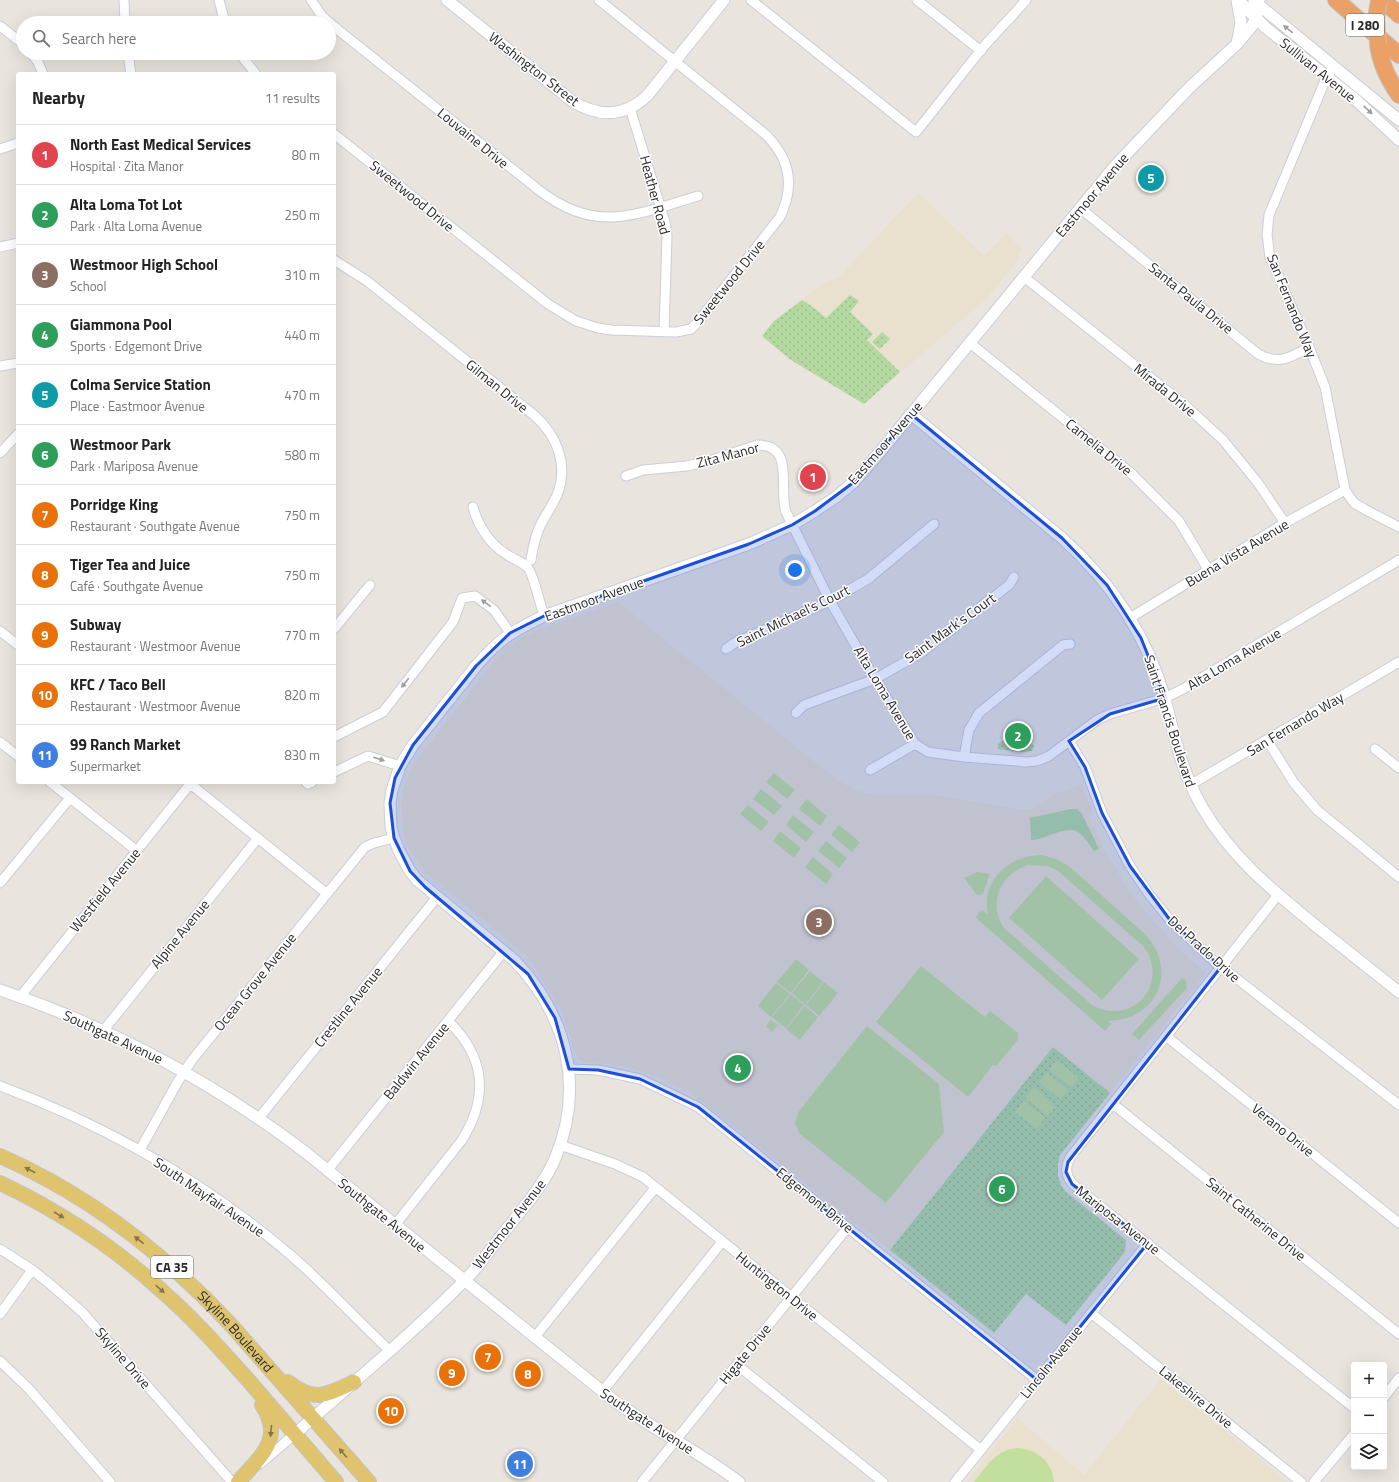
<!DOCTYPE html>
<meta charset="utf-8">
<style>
body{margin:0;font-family:"Titillium Web",sans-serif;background:#f2f2f2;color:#222}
.controls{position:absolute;right:12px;bottom:12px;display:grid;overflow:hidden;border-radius:4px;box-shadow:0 4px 16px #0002}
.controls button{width:36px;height:36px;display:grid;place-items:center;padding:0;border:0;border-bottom:1px solid #e0e0e0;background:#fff;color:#222;font:20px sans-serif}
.you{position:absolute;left:795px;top:570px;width:14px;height:14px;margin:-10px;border:3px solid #fff;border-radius:50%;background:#1a73e8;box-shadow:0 0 0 6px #1a73e833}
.badge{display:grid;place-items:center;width:26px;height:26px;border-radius:50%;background:#b45309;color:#fff;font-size:13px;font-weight:700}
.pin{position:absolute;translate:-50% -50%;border:2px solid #fff;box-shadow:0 1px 4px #0006}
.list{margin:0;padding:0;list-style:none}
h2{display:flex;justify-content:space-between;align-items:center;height:52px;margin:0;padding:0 16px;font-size:17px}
h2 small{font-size:13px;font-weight:400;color:#767676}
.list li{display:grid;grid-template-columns:26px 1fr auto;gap:12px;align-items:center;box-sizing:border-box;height:60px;padding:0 16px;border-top:1px solid #e0e0e0}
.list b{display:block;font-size:15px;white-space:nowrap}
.list p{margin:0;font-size:13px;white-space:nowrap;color:#767676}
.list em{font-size:13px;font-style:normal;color:#767676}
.icon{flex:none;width:22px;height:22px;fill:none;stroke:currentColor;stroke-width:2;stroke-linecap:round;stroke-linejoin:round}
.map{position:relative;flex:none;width:1399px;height:1482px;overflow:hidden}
.search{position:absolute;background:#fff;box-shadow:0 4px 16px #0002;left:16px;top:16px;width:320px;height:44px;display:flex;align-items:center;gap:10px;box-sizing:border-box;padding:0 14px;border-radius:22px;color:#767676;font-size:15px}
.panel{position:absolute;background:#fff;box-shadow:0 4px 16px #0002;left:16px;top:72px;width:320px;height:712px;border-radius:4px}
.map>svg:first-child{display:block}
.education{fill:#e9e0ce}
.grass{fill:#b3d9a0}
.park{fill:url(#park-dots)}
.pitch{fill:#c3df9d;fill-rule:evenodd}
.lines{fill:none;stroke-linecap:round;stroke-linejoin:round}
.minor-casing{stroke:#cbced9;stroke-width:11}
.tertiary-casing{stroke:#cbced9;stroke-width:13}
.primary-casing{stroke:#c3c3c3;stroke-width:16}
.motorway-casing{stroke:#c3c3c3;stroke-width:18}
.minor{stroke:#fff;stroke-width:9}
.tertiary{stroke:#fff;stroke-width:11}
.primary{stroke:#dfc46d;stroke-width:14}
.motorway{stroke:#eaa067;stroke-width:16}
.motorway-bridge-casing{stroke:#c3c3c3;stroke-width:18;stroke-linecap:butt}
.motorway-bridge{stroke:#eaa067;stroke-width:16}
.oneway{fill:#9f9f9f}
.oneway2{fill:#84764b}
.marked{fill:#1d4ed8;fill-opacity:0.2;stroke:#1d4ed8;stroke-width:3;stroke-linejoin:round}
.labels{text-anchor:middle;stroke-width:3;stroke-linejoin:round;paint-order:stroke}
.shield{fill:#fff;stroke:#696969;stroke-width:1}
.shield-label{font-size:13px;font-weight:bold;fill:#292929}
.street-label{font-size:14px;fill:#292929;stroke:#fff}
</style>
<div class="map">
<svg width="1399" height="1482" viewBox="0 0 1399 1482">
<defs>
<pattern id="park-dots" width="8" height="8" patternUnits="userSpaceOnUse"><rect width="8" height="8" fill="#b3d9a0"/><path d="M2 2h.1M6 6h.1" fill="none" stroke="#9aba8a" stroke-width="1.8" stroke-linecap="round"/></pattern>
</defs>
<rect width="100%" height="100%" fill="#e9e4dd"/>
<path class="education" d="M918,193L984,256L1006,234L1022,248L1017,261L988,297L864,404L791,360L762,336L774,321L783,314L822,285L840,276Z
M618,602L837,780L855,790L872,794L893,795L930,794L1022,810L1030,809L1055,794L1082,785L1092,811L1089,816L1103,846L1124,883L1140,905L1164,933L1181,951L1206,973L1110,1093L1053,1047L890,1250L705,1104L691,1094L689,1092L660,1078L624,1066L583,1062L578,1059L560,1008L532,962L526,955L425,872L409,848L404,835L402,823L401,804L404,785L412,766L497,658L506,648L522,637L536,631Z
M1161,1379L1288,1482H967L1017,1418L1084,1475Z"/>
<path class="grass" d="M1071,809H1077L1082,814L1099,849L1094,851C1090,846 1086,839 1081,834C1068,822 1046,840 1031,840L1030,818Z"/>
<path class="park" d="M850,295L859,301L850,312L873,334L867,340L900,372L864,404L791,360L762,336L774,321L802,300L813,307L826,318Z
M882,332L890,339L880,349L872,342Z
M1020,728L1034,746L1032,751L1022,752L998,749V744Z
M1053,1047L1110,1093L1060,1155L1058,1164V1176L1061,1185L1065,1191L1126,1240L1125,1252L1066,1325L1026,1294L994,1333L890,1250Z"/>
<path class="pitch" d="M774,773L795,790L787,799L766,782Z
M761,789L782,806L774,815L753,799Z
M807,799L827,816L820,826L799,809Z
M748,805L769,822L761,831L740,814Z
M793,815L814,832L806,842L786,825Z
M839,825L860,842L852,852L831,835Z
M780,831L801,848L794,858L773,841Z
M826,841L847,858L839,868L818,851Z
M1042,855L1057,859L1070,867L1146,935C1179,972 1156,1020 1108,1021L1111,1024L1105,1031L975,917L982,910L988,914C981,880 1009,855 1042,855ZM1028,865L1047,866L1058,871L1144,947C1170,984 1132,1027 1092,1005L1004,928C987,902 1001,874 1028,865Z
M813,857L833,874L826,884L805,867Z
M977,872L990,874L983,894L977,895L964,878Z
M1046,876L1139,959L1102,1000L1009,918Z
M796,959L809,970L791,993L777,982Z
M921,966L985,1017L990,1011L1018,1033V1040L996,1066L993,1065L968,1097L876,1022Z
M810,971L823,982L805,1005L792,993Z
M1182,978L1186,981L1187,988L1139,1040L1132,1034Z
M824,982L838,993L819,1016L806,1005Z
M776,983L790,994L771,1017L758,1006Z
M791,994L804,1005L786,1028L772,1017Z
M805,1006L818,1017L800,1040L786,1029Z
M771,1020L778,1025L772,1032L766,1026Z
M867,1026L939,1084L944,1132L886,1203L800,1134L795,1124L799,1111Z
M1057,1060L1079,1078L1071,1087L1049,1070Z
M1047,1072L1068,1090L1060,1099L1039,1082Z
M1034,1088L1056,1106L1048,1116L1025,1098Z
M1024,1101L1045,1118L1037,1129L1015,1112Z
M1019,1448C1037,1450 1053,1462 1054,1482H974C987,1466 996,1449 1019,1448Z"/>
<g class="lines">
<g class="minor-casing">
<path id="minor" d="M124,0L125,23
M219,0L225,23
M311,0L322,16L332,25L540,191C598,235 636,214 698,196
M751,0L916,132C938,105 959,77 981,50C995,33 1011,18 1026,0
M917,0L981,51
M0,26L23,44
M31,53L38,62L43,74
M128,53L131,74
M239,53L256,74
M1330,72L1327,76L1269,215L1267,235L1270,257L1309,347L1325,387L1345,490L1354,503L1366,510L1399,527
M630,108L665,222L667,236L664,332
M334,134L548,304L576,321L598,328L611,330L676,332L691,329L697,323L780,217C795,186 790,158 765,134L599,0
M0,149L18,143
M1080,208L1258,354C1279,365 1290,358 1309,347
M0,247L18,243
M334,260L367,281L534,415C557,435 569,465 557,495C553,505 546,514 541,524C535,535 533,547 531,560
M1024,277L1185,405L1223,440L1258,483L1285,523
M970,343L1131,473L1179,521L1209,571
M0,366L18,363
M0,453L18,434
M626,476L643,470L687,466L709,461L757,445C796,444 778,490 786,512L830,601L875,679L915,744L928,752L964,757L1026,762L1037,761L1049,756L1097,720L1110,714L1165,698L1183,689L1399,560
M473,507C478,526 490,544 506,554C513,559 521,561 527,567C532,570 541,607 544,616
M1130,618L1285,523L1345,490
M334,629L370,585
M0,631L18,645
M726,649L736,642L830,601L868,579L934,524
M796,713L804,705L875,679L921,653L1009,585L1014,577
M334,737L383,712L453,622L462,598L475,596L494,610L510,633
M1267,740L1294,783L1317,810L1399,877
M1069,741L1085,767L1102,813L1130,866L1149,894L1170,920L1214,961L1399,1105
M0,742L18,756
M1375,749L1399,768
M964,757L969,730L979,713L1063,645L1070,644
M870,770L915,744
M334,772L368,756L400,766
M50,782L137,851
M188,782L326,893
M306,782L308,784L312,782
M1190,785L1399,662
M0,883L70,798
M1278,895L1072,1155C1064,1166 1065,1177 1075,1186L1354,1408
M20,997L190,784
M103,1031L258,838
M1167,1037L1399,1223
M569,1069L598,1070L640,1079L698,1107L1037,1380
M0,1086C107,1126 207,1183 294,1258C327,1287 357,1320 389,1350
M1113,1104L1399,1334
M259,1118L437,897
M560,1145L615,1164L643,1177L981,1450
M140,1150L177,1083L192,1060L365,847L374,843L394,838
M327,1171L504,951
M395,1225L462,1140C489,1097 485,1056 448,1021
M0,1249L31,1269L50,1284L82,1312L232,1482
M1091,1313L1301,1482
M0,1314L32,1270
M534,1338L655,1188
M0,1361L29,1389L110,1482
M737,1365L883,1482
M602,1392L722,1242
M1384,1397L1399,1378
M261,1463L295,1434
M642,1482L848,1227
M955,1482L1148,1243
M1314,1482L1354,1434"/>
</g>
<g class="tertiary-casing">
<path id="tertiary" d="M447,0L572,101C598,117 623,118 647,96L724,0
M1238,0L1265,27L1356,100L1399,140
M1254,1L1399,120
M1237,44L1241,23L1237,0
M911,414L1062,538C1111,582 1147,635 1165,699C1175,738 1181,770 1202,807C1232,858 1271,889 1316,926C1344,948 1371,970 1399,992
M0,990C110,1027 213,1082 305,1152L612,1399C653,1430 699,1451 739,1482
M295,1434C351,1384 410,1336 463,1282C479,1267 491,1248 505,1231C523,1208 543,1186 555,1159C585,1087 567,1016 515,961L417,880L410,871L399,851L394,838L391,827L390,803L392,790L400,766L413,745L476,666C498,640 514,630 544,616L749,544L792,525L815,511L836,497L854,482L880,452L1115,166L1189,88L1237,44L1252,26L1256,18L1259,0"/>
</g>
<g class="primary-casing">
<g id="primary">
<path id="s1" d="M0,1156C89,1195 166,1255 232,1326L369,1482"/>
<path d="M0,1183C59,1211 114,1247 163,1292C194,1319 221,1350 249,1381C278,1415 307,1448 336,1482"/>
<path d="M288,1382C315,1403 326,1395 354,1382"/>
<path d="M238,1482C260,1457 285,1439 262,1405"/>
</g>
</g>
<g class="motorway-casing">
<path id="motorway" d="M1336,0L1399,55
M1383,0L1399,15
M1378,44C1380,63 1388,79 1399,95"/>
</g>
<use href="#minor" class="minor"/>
<use href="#tertiary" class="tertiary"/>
<use href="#primary" class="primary"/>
<use href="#motorway" class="motorway"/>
<g class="motorway-bridge-casing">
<path id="motorway-bridge" d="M1378,44L1376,19L1379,0"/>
</g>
<use href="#motorway-bridge" class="motorway-bridge"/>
</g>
<defs><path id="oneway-solid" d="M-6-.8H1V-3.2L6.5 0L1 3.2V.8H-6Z"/></defs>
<g class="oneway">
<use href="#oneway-solid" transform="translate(1288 29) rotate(-141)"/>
<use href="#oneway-solid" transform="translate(1368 110) rotate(43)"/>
<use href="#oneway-solid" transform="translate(486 603) rotate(-144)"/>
<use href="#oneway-solid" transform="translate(405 683) rotate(128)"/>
<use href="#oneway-solid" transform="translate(379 759) rotate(17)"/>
</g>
<g class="oneway2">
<use href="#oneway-solid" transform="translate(30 1170) rotate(-153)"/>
<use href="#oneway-solid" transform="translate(59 1215) rotate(31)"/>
<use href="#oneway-solid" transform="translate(139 1240) rotate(-142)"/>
<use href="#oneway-solid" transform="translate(160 1289) rotate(42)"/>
<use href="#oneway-solid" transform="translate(271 1431) rotate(95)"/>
<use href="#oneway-solid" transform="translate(343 1453) rotate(-131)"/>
</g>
<path class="marked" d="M911,414L1062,538L1107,585L1141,638L1165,698L1110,714L1069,741L1085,767L1102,813L1130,866L1170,920L1221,967L1068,1162L1066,1172L1072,1184L1148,1243L1037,1380L698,1107L640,1079L598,1070L569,1069L555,1018L528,974L425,887L410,871L394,838L390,803L395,778L413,745L476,666L510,633L544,616L749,544L792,525L815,511L854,482Z"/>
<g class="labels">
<g class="shield">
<rect x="1346" y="14" width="38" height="22" rx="3"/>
<rect x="151" y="1256" width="42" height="22" rx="3"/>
</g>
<g class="shield-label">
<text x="1365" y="30">I 280</text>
<text x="172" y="1272">CA 35</text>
</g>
<g class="street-label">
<text transform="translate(534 69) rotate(38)" y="5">Washington Street</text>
<text transform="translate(1318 70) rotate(39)" y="5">Sullivan Avenue</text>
<text transform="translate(473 138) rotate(39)" y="5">Louvaine Drive</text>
<text transform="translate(655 195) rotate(75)" y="5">Heather Road</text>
<text transform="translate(1092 195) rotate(-50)" y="5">Eastmoor Avenue</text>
<text transform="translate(412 196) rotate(39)" y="5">Sweetwood Drive</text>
<text transform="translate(729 282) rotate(-51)" y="5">Sweetwood Drive</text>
<text transform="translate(1191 298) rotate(39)" y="5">Santa Paula Drive</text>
<text transform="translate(1292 306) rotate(68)" y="5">San Fernando Way</text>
<text transform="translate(497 386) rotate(39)" y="5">Gilman Drive</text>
<text transform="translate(1165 390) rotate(39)" y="5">Mirada Drive</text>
<text transform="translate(885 443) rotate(-49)" y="5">Eastmoor Avenue</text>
<text transform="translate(1099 447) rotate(39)" y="5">Camelia Drive</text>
<text transform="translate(728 455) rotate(-15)" y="5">Zita Manor</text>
<text transform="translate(1237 553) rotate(-31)" y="5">Buena Vista Avenue</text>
<text transform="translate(594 599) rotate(-20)" y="5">Eastmoor Avenue</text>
<text transform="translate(793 616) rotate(-26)" y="5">Saint Michael's Court</text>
<text transform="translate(950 628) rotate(-36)" y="5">Saint Mark's Court</text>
<text transform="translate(1234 659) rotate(-31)" y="5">Alta Loma Avenue</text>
<text transform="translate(885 693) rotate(59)" y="5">Alta Loma Avenue</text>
<text transform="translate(1170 721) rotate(72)" y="5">Saint Francis Boulevard</text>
<text transform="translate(1295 724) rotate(-31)" y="5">San Fernando Way</text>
<text transform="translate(105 890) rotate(-51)" y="5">Westfield Avenue</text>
<text transform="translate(180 934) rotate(-51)" y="5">Alpine Avenue</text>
<text transform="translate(1204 949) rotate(42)" y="5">Del Prado Drive</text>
<text transform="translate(255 982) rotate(-51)" y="5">Ocean Grove Avenue</text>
<text transform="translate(348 1007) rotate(-51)" y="5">Crestline Avenue</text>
<text transform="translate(113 1037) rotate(25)" y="5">Southgate Avenue</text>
<text transform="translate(416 1061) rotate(-51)" y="5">Baldwin Avenue</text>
<text transform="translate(1283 1130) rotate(39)" y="5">Verano Drive</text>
<text transform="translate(209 1197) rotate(34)" y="5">South Mayfair Avenue</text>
<text transform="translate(815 1200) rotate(39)" y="5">Edgemont Drive</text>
<text transform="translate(382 1215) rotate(39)" y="5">Southgate Avenue</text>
<text transform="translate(1256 1219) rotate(39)" y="5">Saint Catherine Drive</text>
<text transform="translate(1118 1220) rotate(38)" y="5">Mariposa Avenue</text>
<text transform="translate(509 1224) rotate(-52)" y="5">Westmoor Avenue</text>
<text transform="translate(777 1286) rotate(39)" y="5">Huntington Drive</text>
<text dy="5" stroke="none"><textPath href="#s1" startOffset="296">Skyline Boulevard</textPath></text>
<text transform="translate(745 1354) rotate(-51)" y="5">Higate Drive</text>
<text transform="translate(123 1358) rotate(49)" y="5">Skyline Drive</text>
<text transform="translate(1051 1362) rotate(-51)" y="5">Lincoln Avenue</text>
<text transform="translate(1196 1397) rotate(39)" y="5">Lakeshire Drive</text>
<text transform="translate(647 1421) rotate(33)" y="5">Southgate Avenue</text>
</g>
</g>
</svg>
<div class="controls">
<button>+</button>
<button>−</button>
<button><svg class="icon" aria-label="layers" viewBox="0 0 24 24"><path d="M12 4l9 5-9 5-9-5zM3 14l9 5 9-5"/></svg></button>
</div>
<div class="you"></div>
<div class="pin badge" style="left:813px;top:477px;background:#e0444e">1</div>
<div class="pin badge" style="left:1018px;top:736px;background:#2e9e5b">2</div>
<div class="pin badge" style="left:819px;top:922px;background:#8d6e63">3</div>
<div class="pin badge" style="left:738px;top:1068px;background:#2e9e5b">4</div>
<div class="pin badge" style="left:1151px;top:178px;background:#0f9aa8">5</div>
<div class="pin badge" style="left:1002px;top:1189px;background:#2e9e5b">6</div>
<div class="pin badge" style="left:488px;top:1357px;background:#e8710a">7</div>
<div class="pin badge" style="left:528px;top:1374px;background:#e8710a">8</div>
<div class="pin badge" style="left:452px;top:1373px;background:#e8710a">9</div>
<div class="pin badge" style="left:391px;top:1411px;background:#e8710a">10</div>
<div class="pin badge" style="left:520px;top:1464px;background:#3f7fe0">11</div>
<div class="search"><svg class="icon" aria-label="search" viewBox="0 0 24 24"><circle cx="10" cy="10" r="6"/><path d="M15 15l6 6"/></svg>Search here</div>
<section class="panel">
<h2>Nearby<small>11 results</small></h2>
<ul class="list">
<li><span class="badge" style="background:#e0444e">1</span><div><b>North East Medical Services</b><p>Hospital · Zita Manor</p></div><em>80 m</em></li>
<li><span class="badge" style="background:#2e9e5b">2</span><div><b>Alta Loma Tot Lot</b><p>Park · Alta Loma Avenue</p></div><em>250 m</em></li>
<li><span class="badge" style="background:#8d6e63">3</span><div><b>Westmoor High School</b><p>School</p></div><em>310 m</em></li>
<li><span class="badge" style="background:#2e9e5b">4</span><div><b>Giammona Pool</b><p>Sports · Edgemont Drive</p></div><em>440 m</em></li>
<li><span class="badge" style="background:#0f9aa8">5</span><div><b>Colma Service Station</b><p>Place · Eastmoor Avenue</p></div><em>470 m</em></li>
<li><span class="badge" style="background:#2e9e5b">6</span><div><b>Westmoor Park</b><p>Park · Mariposa Avenue</p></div><em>580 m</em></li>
<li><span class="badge" style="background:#e8710a">7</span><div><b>Porridge King</b><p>Restaurant · Southgate Avenue</p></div><em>750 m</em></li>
<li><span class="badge" style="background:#e8710a">8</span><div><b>Tiger Tea and Juice</b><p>Café · Southgate Avenue</p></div><em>750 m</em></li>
<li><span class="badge" style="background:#e8710a">9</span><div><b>Subway</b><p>Restaurant · Westmoor Avenue</p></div><em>770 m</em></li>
<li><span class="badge" style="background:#e8710a">10</span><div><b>KFC / Taco Bell</b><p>Restaurant · Westmoor Avenue</p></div><em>820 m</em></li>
<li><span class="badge" style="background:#3f7fe0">11</span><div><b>99 Ranch Market</b><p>Supermarket</p></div><em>830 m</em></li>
</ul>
</section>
</div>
